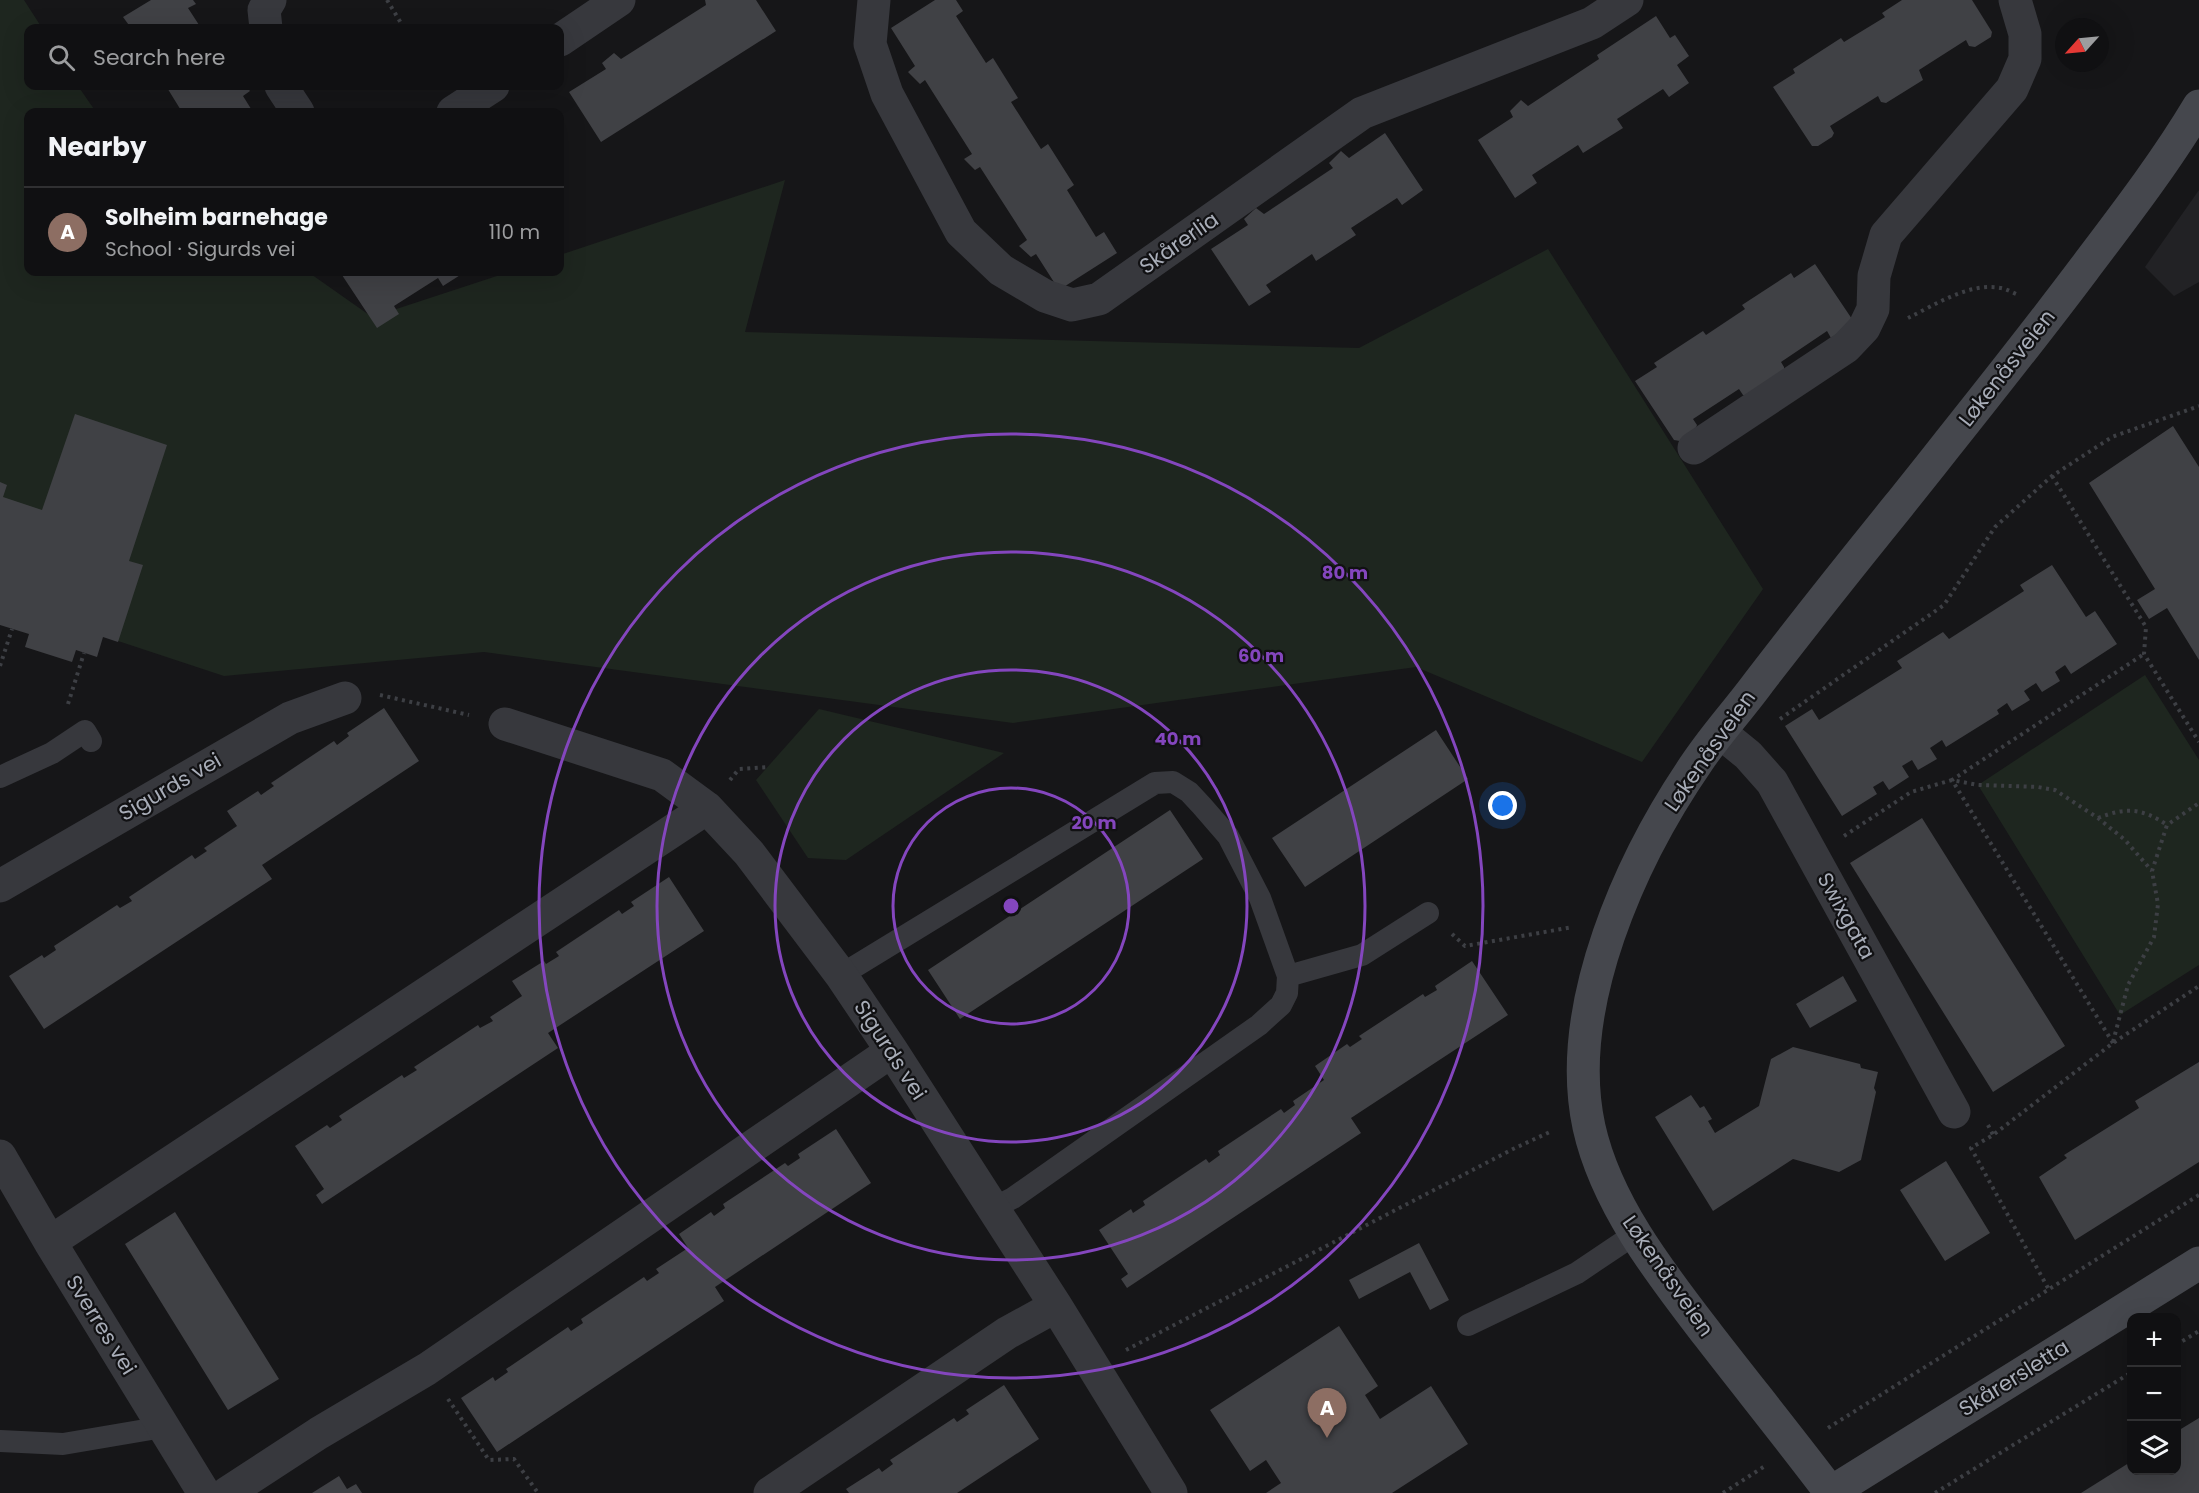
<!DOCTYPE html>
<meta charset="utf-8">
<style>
body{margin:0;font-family:Poppins,sans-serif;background:#19191b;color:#f1f3f6}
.controls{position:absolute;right:18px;bottom:18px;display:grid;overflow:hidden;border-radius:12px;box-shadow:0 6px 24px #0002}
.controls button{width:54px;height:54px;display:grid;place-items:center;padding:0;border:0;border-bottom:2px solid #303032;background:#101012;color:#f1f3f6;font:30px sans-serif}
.compass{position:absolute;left:2055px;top:18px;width:54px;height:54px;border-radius:50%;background:#101012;box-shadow:0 6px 24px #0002;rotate:243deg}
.you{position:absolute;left:1503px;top:806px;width:21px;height:21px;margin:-15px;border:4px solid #fff;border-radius:50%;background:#1a73e8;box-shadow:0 0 0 9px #1a73e833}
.badge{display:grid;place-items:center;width:39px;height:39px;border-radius:50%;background:#f2b134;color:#fff;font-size:20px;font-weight:700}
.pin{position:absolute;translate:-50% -50px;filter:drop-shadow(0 2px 3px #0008)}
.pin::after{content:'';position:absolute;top:32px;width:21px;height:18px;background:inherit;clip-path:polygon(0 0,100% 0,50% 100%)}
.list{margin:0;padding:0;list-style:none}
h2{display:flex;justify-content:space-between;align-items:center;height:78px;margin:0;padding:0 24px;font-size:26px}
h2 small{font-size:20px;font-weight:400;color:#9c9d9f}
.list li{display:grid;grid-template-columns:39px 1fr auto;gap:18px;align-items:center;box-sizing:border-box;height:90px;padding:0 24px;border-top:2px solid #303032}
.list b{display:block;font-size:22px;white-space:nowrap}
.list p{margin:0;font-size:20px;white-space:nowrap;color:#9c9d9f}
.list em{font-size:20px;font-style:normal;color:#9c9d9f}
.icon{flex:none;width:33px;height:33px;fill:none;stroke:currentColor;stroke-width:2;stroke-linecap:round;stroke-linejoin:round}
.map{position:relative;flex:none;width:2199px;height:1493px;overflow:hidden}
.search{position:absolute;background:#101012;box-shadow:0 6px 24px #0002;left:24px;top:24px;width:540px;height:66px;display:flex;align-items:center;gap:15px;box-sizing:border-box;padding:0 21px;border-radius:12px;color:#9c9d9f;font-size:22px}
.panel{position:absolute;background:#101012;box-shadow:0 6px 24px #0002;left:24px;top:108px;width:540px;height:168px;border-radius:12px}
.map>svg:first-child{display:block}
.built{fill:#222225}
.green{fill:#1e261f}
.building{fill:#404145}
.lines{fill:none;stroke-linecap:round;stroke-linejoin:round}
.path{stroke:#3d3f44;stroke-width:4;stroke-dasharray:3 4.5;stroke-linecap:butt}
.lane{stroke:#37383d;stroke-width:22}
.street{stroke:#37383d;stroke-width:33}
.secondary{stroke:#45474d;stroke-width:33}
.ring{fill:none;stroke:#8446be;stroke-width:3}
.labels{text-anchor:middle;stroke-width:4.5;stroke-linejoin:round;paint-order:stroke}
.street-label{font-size:21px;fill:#a8adb8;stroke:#111113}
.centre{fill:#8446be;stroke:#111113;stroke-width:3}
.ring-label{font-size:18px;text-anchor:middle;font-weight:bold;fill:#8446be;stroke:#111113;stroke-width:4.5;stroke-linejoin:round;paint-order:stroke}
</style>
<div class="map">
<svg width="2199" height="1493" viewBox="0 0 2199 1493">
<rect width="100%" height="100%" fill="#161618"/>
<path class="built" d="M2199,190V282L2174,296L2145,267Z"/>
<path class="green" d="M0,0H24L42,28H28V86H78L96,112H28V272H308L372,317L509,272H560V255L785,180L745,332L1359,348L1548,249L1763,589L1642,762L1416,667L1013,723L484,652L224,676L0,602Z
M2145,675L2199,760V965L2120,1015L1978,785Z
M819,709L1004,753L846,860L808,858L756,780Z"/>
<path class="building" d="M151,0H193L196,4L188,8L201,28H131L123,17Z
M705,0H756L776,31L601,142L569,92L606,69L602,63L614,53L621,59L706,5Z
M935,0H956L963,11L956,16L986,63L993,58L1018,98L1011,102L1041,149L1048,144L1074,185L1067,190L1096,237L1104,232L1117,253L1059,290L1036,254L1031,257L1019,246L1027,240L980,167L975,170L964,159L972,154L925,80L920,84L908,72L915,66L891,28Z
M1902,0H1972L1992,32L1991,37L1975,47L1969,46L1966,40L1919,70L1923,80L1886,103L1881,102L1878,96L1830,126L1834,133L1832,137L1818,146H1812L1773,87L1795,73L1793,69L1841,38L1844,42L1885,17L1882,13Z
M1656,16L1670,38L1675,35L1689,56L1677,65L1689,83L1669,97L1663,89L1617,119L1623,128L1583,153L1578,145L1532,175L1537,183L1515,198L1478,140L1513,117L1510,111L1521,100L1528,106L1599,59L1597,55Z
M166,86H246L250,91L243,96L253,112H182Z
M1385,133L1423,190L1402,205L1397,198L1351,228L1356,235L1316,261L1312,254L1266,285L1271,292L1249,306L1211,249L1248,225L1244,219L1256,208L1264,214L1333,168L1329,163L1341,151L1349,158Z
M1815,264L1854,322L1831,338L1827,331L1781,362L1784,367V373L1748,396L1743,395L1739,389L1693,419L1697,425L1695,430L1680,441L1674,440L1635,381L1657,367L1654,363L1703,331L1706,335L1745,309L1742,305L1791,273L1794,278Z
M340,272H465L443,286L438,278L394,306L399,314L377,328Z
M75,414L167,445L129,561L143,565L118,642L103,637L97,657L76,650L72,662L25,647L29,634L0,625V482L7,485L3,497L42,510Z
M2173,426L2199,467V660L2167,608L2149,619L2137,600L2155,589L2089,483Z
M2052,565L2086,617L2095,611L2117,644L2071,674L2065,665L2055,672L2060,681L2042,692L2036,683L2024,691L2030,700L2012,711L2007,703L1997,710L1999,714L1946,747L1942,740L1930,748L1937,759L1918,770L1912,760L1902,766L1909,777L1889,790L1883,781L1873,787L1877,794L1842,816L1785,726L1812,709L1819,720L1902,668L1897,661L1943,632L1949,639L2024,591L2020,585Z
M384,708L419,761L262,865L272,879L44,1029L9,976L42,955L44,958L56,950L54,946L117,905L120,908L132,901L129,897L192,855L195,859L207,851L204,848L237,826L227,811L258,791L261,795L274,786L271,783L334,741L337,745L349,736L347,733Z
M1436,730L1468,779L1305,887L1272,838Z
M1170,810L1203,859L960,1019L928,970Z
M1922,818L2065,1046L1993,1092L1850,863Z
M669,877L704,931L548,1033L558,1048L322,1204L316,1195L324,1189L295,1146L327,1125L330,1128L342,1120L339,1116L402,1075L404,1078L417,1070L414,1067L478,1025L480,1028L493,1021L490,1017L522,996L512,981L544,961L546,964L559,956L556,952L619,910L622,914L634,906L631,902Z
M1472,961L1508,1015L1351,1118L1361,1133L1127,1288L1121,1279L1128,1274L1099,1230L1131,1209L1133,1213L1145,1205L1143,1201L1206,1159L1209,1163L1220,1155L1218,1151L1281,1109L1284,1113L1295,1105L1293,1101L1324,1080L1315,1066L1347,1044L1350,1047L1362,1039L1359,1036L1423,994L1425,997L1437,990L1435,986Z
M1843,976L1857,1001L1810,1028L1796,1004Z
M1793,1047L1860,1064L1861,1068L1878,1072L1874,1088L1876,1092L1861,1160L1839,1172L1793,1159L1713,1211L1655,1117L1691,1095L1700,1108L1704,1106L1712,1119L1708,1121L1715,1133L1759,1106L1771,1059Z
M2199,1062V1162L2075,1240L2039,1177L2067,1158L2064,1155L2139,1108L2135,1101Z
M836,1129L871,1183L715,1287L724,1301L497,1452L461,1398L493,1377L495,1381L508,1372L506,1369L568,1327L571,1331L583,1323L581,1319L644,1277L647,1281L659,1273L656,1269L688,1248L679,1234L711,1212L714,1216L725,1208L723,1204L785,1163L788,1166L800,1158L798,1154Z
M1946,1161L1990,1233L1945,1261L1900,1190Z
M175,1212L279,1379L228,1410L125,1244Z
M1419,1243L1449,1300L1430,1310L1410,1272L1359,1299L1349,1280Z
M1339,1326L1378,1386L1365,1395L1380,1419L1431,1386L1468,1444L1392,1493H1266L1281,1483L1266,1460L1250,1471L1210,1410Z
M1004,1385L1039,1439L957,1493H849L846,1489L879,1468L882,1472L893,1464L890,1460L954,1418L957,1422L969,1414L966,1410Z
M2199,1418V1493H2081L2132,1461V1470H2176V1432Z
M339,1476L347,1489L356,1484L362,1493H312Z"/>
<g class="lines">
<path class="path" d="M387,0L404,28
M1908,318C1935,305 1969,282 2001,288C2007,289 2013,293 2019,295
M2052,476L2146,627L2144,654L2199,742
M0,666L12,629
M380,695L469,715
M68,704L84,653
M1780,719L1944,605L1995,527L2052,476L2112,437L2199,406
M730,780L739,769L768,767
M2098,818C2126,807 2142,808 2167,825
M1844,836L1911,792L1952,780L1978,785L2038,787L2055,790L2098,818L2125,840L2152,871
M1452,934L1465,946L1573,927
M2113,1042L2128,985L2154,937L2158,904L2152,871L2167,825L2199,803
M2113,1043L1952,780L2144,654
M1988,1125L1993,1135
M2048,1288L1971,1148L1993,1135L2113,1043L2199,986
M2176,1345L2199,1331
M1126,1350L1513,1149L1552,1131
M448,1399L489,1460L514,1459L538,1493
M1828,1428L2199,1195
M1723,1493L1765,1466
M1935,1493L2132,1372"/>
<path class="lane" d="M0,777L52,753L85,731L91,741
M841,975L1155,783L1173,782L1189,792L1202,806L1228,836L1260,898L1288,976L1287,993L1281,1005L1259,1025L1013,1198L993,1208
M1288,976L1362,955L1428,913
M1468,1325L1577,1273L1635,1234
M0,1441L63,1444L163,1427"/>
<path class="street" d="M874,0L870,44L887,94L961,232L1001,270L1045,296L1072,305L1099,299L1362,113L1592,23L1627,0
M266,28L264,10L270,0
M560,40L619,0
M281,86L298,112
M453,112L493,86
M1694,448L1846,347L1864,328L1873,309L1874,276L1886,235L2012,89L2025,59V34L2015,0
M505,724L662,775L707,808L749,853L841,975L892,1051L1056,1306L1171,1493
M1721,733L1748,755L1772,782L1954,1112
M0,886L290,718L345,698
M0,1156L50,1242L204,1493
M50,1242L707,808
M227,1493L319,1433L427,1369L892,1051
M770,1493L1007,1333L1056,1306"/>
<path class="secondary" d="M1830,1493L2199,1263
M1831,1493C1791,1440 1749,1388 1708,1335C1661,1274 1606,1204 1589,1127C1563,1007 1631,858 1698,761C1717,733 1740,708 1759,682C1805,622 1852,563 1899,505C1961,427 2024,349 2084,269C2124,216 2165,163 2199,106"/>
</g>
<g class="ring">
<circle cx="1011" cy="906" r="118"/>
<circle cx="1011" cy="906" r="236"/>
<circle cx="1011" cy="906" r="354"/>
<circle cx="1011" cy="906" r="472"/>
</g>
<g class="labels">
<g class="street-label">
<text transform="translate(1179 243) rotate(-35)" y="7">Skårerlia</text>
<text transform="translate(2007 368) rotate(-52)" y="7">Løkenåsveien</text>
<text transform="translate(1710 751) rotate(-55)" y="7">Løkenåsveien</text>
<text transform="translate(170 787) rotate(-30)" y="7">Sigurds vei</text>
<text transform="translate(1846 916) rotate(61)" y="7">Swixgata</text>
<text transform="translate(890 1050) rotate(57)" y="7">Sigurds vei</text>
<text transform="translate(1668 1276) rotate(55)" y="7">Løkenåsveien</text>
<text transform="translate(101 1325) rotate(58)" y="7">Sverres vei</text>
<text transform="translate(2014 1378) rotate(-32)" y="7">Skårersletta</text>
</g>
</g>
<circle cx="1011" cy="906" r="9" class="centre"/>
<g class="ring-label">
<text x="1345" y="579">80 m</text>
<text x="1261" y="662">60 m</text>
<text x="1178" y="745">40 m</text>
<text x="1094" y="829">20 m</text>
</g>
</svg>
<div class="controls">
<button>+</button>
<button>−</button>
<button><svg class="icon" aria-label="layers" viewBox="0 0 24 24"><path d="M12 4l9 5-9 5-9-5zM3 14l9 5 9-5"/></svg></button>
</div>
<svg class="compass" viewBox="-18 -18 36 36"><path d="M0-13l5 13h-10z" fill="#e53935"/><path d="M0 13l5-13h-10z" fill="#9c9d9f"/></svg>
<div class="you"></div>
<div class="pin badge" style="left:1327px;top:1438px;background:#8d6e63">A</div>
<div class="search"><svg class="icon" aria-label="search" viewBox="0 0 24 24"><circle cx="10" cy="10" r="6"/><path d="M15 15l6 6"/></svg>Search here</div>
<section class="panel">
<h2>Nearby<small></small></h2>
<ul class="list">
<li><span class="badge" style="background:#8d6e63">A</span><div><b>Solheim barnehage</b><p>School · Sigurds vei</p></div><em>110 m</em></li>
</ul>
</section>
</div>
